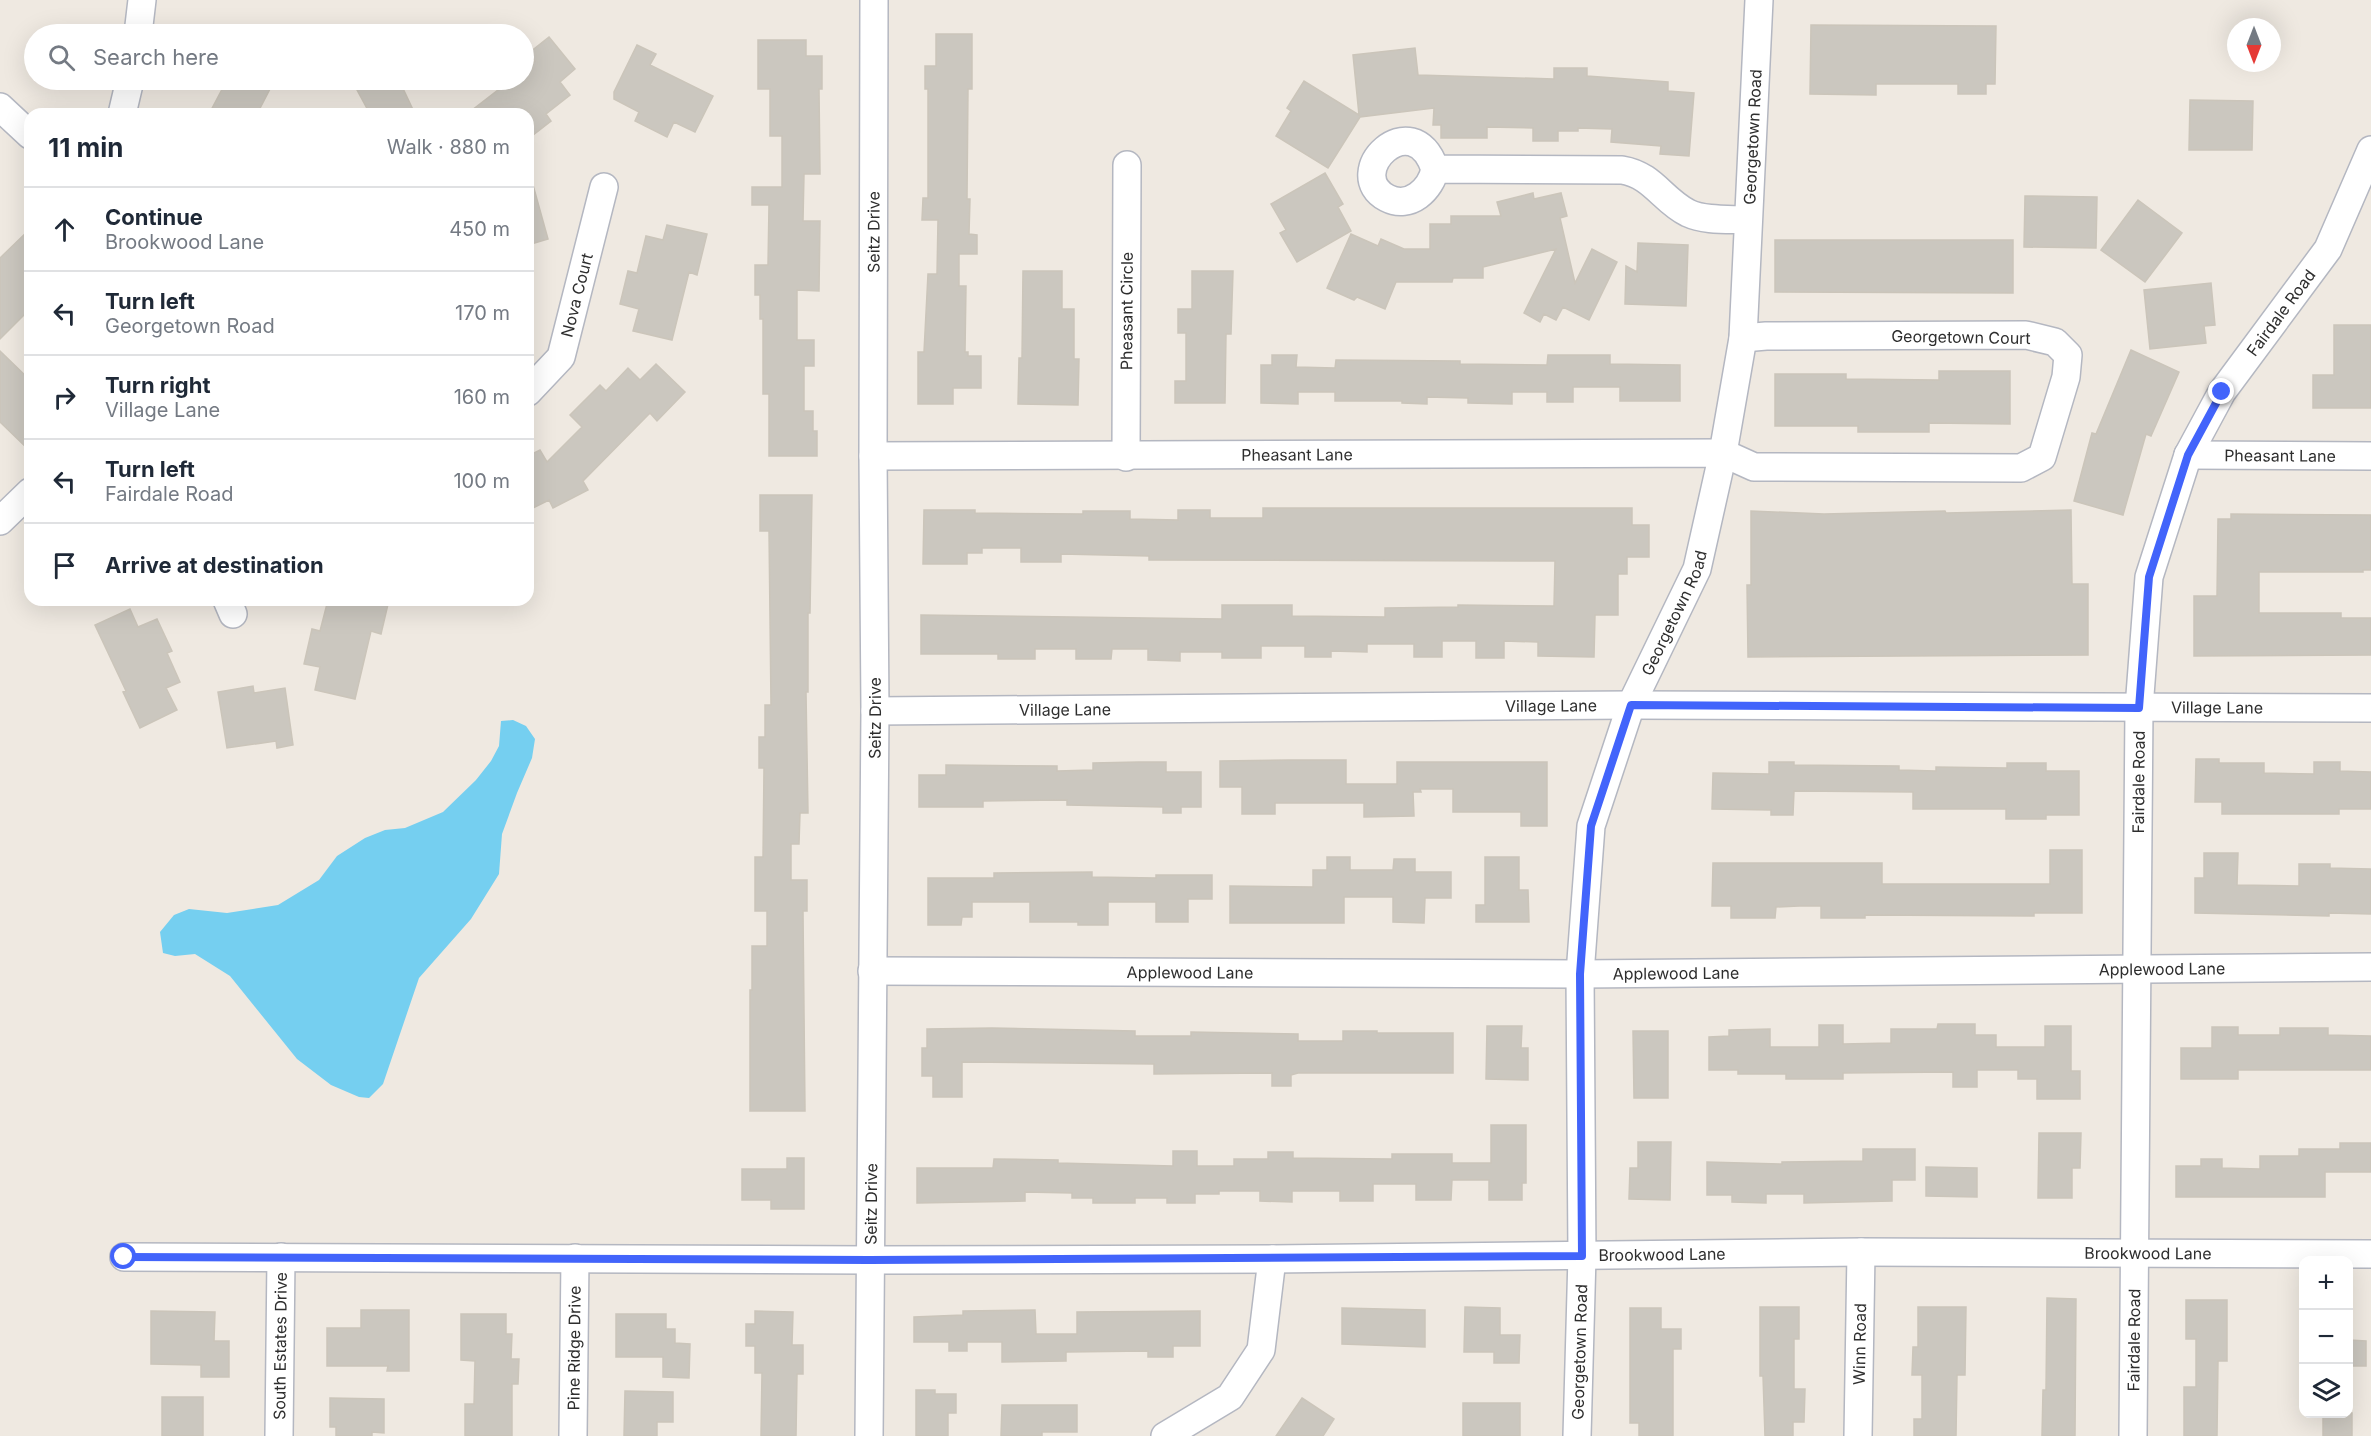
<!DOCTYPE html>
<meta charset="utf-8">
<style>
body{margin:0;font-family:Inter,sans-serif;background:#f2f2f3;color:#1f2937}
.controls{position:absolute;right:18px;bottom:18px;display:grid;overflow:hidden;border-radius:12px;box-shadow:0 6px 24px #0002}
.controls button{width:54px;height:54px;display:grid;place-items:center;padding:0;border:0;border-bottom:2px solid #e0e1e3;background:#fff;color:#1f2937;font:30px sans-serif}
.compass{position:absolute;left:2227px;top:18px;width:54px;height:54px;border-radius:50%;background:#fff;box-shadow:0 6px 24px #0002;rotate:180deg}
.stop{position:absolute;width:18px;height:18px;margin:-14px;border:4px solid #4264fb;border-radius:50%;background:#fff}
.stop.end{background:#4264fb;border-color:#fff;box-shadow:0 2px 6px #0008}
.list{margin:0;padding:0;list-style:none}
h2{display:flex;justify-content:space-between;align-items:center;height:78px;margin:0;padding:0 24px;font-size:26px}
h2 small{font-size:20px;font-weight:400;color:#747a83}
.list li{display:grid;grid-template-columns:39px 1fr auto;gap:18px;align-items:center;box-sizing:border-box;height:84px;padding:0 24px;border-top:2px solid #e0e1e3}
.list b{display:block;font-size:22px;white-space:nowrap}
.list p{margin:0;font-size:20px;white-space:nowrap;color:#747a83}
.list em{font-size:20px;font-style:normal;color:#747a83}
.icon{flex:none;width:33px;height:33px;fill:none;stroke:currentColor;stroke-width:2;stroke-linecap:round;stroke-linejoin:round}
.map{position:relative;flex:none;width:2371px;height:1436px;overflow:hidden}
.search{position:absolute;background:#fff;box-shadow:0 6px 24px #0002;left:24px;top:24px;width:510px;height:66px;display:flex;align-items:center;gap:15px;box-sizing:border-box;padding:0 21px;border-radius:33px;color:#747a83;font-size:22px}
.panel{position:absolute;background:#fff;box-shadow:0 6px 24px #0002;left:24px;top:108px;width:510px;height:498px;border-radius:18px}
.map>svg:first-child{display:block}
.water{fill:#75cff0}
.building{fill:#cbc7bf;stroke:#cbc5ba;stroke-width:1.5}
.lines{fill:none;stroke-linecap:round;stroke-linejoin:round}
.minor-casing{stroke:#b4b7c1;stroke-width:30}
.minor{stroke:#fff;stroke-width:27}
.route{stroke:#4264fb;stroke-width:8}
.labels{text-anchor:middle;stroke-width:4.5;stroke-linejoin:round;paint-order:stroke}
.street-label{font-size:16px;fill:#2e2e2e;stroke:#fff}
</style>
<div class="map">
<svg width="2371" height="1436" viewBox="0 0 2371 1436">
<rect width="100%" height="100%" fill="#efe9e1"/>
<path class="water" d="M513,720L526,726L535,739L532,758L517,793L502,834L499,874L471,919L419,978L383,1084L369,1098L359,1097L331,1085L297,1059L230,976L195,954L175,956L163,953L160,932L174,915L189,909L227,913L278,905L319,880L337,856L365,838L385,830L405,828L443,812L476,780L491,761L499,746L501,721Z"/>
<path class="building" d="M1811,25L1996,26L1995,84H1986V94H1958V84H1876V95L1810,94Z
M936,34H972V89H968L967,199H970L969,234L977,235V254H959V286H966L965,352H968V356H981V388H953V404H918V352H924L928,274H937L938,220H922L923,198H928V89H925V66H936Z
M549,37L575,69L560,82L570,95L546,114L551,121L528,139V114H467L511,80H524V70L535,61L529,53Z
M758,40H806V56H822V89H819L820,174H804L803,221H820L819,291L797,290V340H814V366H804V411H813V431H817V456H769V394H763V319H760V295H755V265H768L769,205H752V187H782V136H770V89H758Z
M637,45L656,54L650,65L713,96L695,132L674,122L667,137L635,121L639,112L614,99V92Z
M1415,48L1418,75L1554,79V68H1587V76L1668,82V91L1694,93L1689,156L1660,154L1661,146L1611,142L1612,129L1578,128V131H1558V141H1533V128L1487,127V138H1441V125H1433L1434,108L1360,117L1328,168L1276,136L1291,111L1287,108L1304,81L1359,115L1353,55Z
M227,80H261L272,85L257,114H209Z
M372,80H399L415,114H370L356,88Z
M2190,100L2253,101L2252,150H2189Z
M1325,173L1343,204L1338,207L1351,231L1297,262L1280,233L1286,230L1271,204Z
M533,185L548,239L528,245V186Z
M1533,193L1534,199L1561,193L1567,216L1560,218L1575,283L1592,249L1617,262L1589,320L1563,307L1556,320L1544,314L1540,322L1524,313L1556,249L1483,267V278H1453L1452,282H1396L1385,309L1357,297L1354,300L1327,288L1351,234L1378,246L1381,239L1404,249H1430V224H1451V216H1501L1497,202Z
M2025,196L2097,197L2096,248L2024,247Z
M2138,200L2182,233L2145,282L2101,250Z
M667,225L707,234L697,275L689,272L672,340L633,331L639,309L620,304L628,271L637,273L646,236L663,240Z
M30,229V309L0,339V258Z
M1775,240H2013V293L1775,292Z
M1638,243L1688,245L1686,306L1625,304L1626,266L1637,272Z
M1023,271H1062V309H1074V359H1079L1078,405L1018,404L1019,358H1022Z
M1192,271H1233L1231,334H1226L1225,403H1175V381H1186V333H1178V309H1192Z
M2211,283L2215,325L2204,326L2206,343L2150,349L2144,290Z
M2334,325H2371V408H2313V375H2334Z
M2131,350L2179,372L2151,436L2146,434L2123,515L2074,501L2092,433L2096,434Z
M0,351L30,380V451L0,422Z
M1272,355H1297L1296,367L1335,368L1336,360L1460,361V364L1547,365L1548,355H1610V364L1680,365V401H1620V387H1573V402H1547V392H1512V404L1468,403V398L1427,397V404L1402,403V401H1335V392H1298V404L1261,403V365H1272Z
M656,364L685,392L657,421L650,413L583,481L588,490L553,508L549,500L533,508L528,498V456L540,450L547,462L582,427L570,415L600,385L606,391L628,368L640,380Z
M1939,371H2010V424L1929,423V432H1858V426H1775V374H1846V379L1939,380Z
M760,495H812L810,613H808V692H806L808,813H800L799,844H791V880H807V911H803L805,1111H750V990H752V946H767V911H755V857H763L764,768H759V737H765V705H771L769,531H760Z
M1263,508H1632V525H1649V557H1627V574H1618V615H1595L1594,657L1538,656V642L1504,641V658H1476V641H1442V657H1414V644H1367V652L1331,651V657H1305V646H1261V658H1222V652H1180V661L1148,660V649H1112L1111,659H1076V649H1035V659H998V654H921V615L1222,619V605H1292V616L1385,617V608L1458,607V605L1554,606L1555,561L1149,560V556L1061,554V562H1021V548H982V553H967V564H923L924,510H975V513L1083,514V511H1130V519L1178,520V510H1210V518H1263Z
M2071,510L2072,584H2088V655L1748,657L1747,585H1751V511L1824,514L1945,511L1946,513Z
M2231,514L2371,515V570H2363V572H2259V613H2341V618H2371V655L2194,656V596H2217L2218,519H2231Z
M328,600L343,604L344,600H389L381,634L371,631L355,699L315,690L320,667L304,664L312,629L320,631Z
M130,609L138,627L157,619L172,651L167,653L180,682L166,688L177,710L140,728L123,692L126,691L95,625Z
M253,686L254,693L285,688L293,745L277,748L276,741L227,748L218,692Z
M2196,759H2219V763H2264V773L2314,774V762H2340V771L2371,772V809H2339V814H2222V802H2195Z
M1289,760H1346V784H1397V762H1547V826H1521V812H1453V789H1420L1421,792H1413L1414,816L1364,817V803H1275V814H1242V787H1220V761Z
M1139,762H1166V772H1201V807H1181V813H1163V807L1067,805V800L983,801V807H919V775H946V765L1057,766V771L1093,770V763Z
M1769,762H1794V765L1899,766V770L1936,771V767L2007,768V763H2046V771H2079V815H2046V819H2006V809H1913V792L1794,791L1793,815H1771V810L1712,809L1713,773L1769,774Z
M2050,850H2082V913H2034V916L1865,915V918H1821V906H1799L1776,907L1775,918H1731V906H1712L1713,863H1882V884H2050Z
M2204,853H2238L2237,885L2299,886V864H2330V868L2371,869V914L2329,913V916L2195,913V878H2204Z
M1327,857H1350V870H1393L1394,859H1415V872H1451V898H1425L1424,923L1393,922V897H1344V923H1230V886L1313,887V870H1327Z
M1485,857H1519V890H1528L1529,922H1476V905H1485Z
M1092,872V877L1156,878V875H1212V899H1188V922H1156V902H1108V925H1078V922H1030V902H972V917H962L961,925H928V878H994V873Z
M1938,1024H1975V1035H1996V1047H2045V1026H2071V1071H2080V1099H2037V1079H2018V1070H1977V1087H1953V1072L1843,1073V1079H1786V1074H1738V1070H1709V1037L1729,1036V1030L1770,1029V1047H1819V1025H1843V1044L1891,1043V1029H1937Z
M1487,1026H1522L1521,1048H1528V1080L1486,1079Z
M2212,1027H2238V1035H2280V1028H2328V1035L2371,1036V1070H2238V1079H2181V1048H2212Z
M992,1028L1135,1031V1036H1191V1032L1298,1034V1041H1343V1031H1377V1033H1453V1073H1298L1291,1075V1086H1272V1073L1154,1074V1064L962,1062V1097H933V1076H922V1048H927V1029Z
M1633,1031H1668V1098H1634Z
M1491,1125H1526V1183H1522V1200H1489V1180H1452L1451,1200H1416V1184H1373V1201H1340V1191H1292V1202L1260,1201V1191H1219V1194H1195V1203H1167V1198H1135V1203H1093V1198H1072V1193L1025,1192V1201L917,1203V1168H993L994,1159L1058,1160V1163L1173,1166V1151H1197V1166H1234V1159H1268V1152H1293V1158L1392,1159V1154H1452V1163H1491Z
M2039,1133H2081L2080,1168H2072V1198H2038Z
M1638,1142H1671L1670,1200L1629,1199L1630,1168H1638Z
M2340,1143H2371V1172H2325V1197H2176V1166H2201V1159H2222V1168L2260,1169V1156H2299V1149H2340Z
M1863,1149H1915V1180H1892V1201L1804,1203V1194H1766V1203L1732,1202V1195H1707V1162L1782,1164V1162L1863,1161Z
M787,1158H804V1209H771V1200H742V1169H787Z
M1926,1167L1977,1168V1197L1926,1196Z
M2047,1298L2076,1299L2075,1436H2042L2043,1390H2046Z
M2186,1300H2227V1361H2218L2217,1436H2184V1387H2196V1339H2186Z
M1465,1307L1500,1308V1335H1520L1519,1363H1494V1352H1464Z
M1760,1307H1799V1339H1794V1389H1805L1804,1422H1793V1436H1765L1763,1376H1760Z
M1918,1307H1966L1965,1375H1957L1956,1436H1914V1419H1922V1375H1912L1913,1347H1918Z
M1342,1308L1425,1310V1347L1342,1344Z
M1630,1308H1661V1329H1681V1349H1673V1436H1639V1423H1630Z
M361,1310H409V1371H387L388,1366H327V1328H361Z
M1035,1310L1036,1334H1077V1312L1200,1311V1346H1173V1357H1148V1351L1066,1352V1361L1002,1362V1342H967V1351H949V1342H914V1317L963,1315V1311Z
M151,1311L215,1312L214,1341H229V1377H201V1365L151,1364Z
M755,1311L793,1312L792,1345H803V1374H797L796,1436H761L762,1373H755V1346H746V1324H755Z
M461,1314H506V1334H512L511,1359H519L518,1384H512V1436H465V1404H474L475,1361L461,1360Z
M616,1314H666V1329H675V1343L690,1344L689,1378L663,1377V1357H616Z
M2349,1340L2366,1341V1366H2349Z
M916,1390H935V1394H956V1413H948V1436H916Z
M625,1391L673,1392V1422H657V1436H624Z
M162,1397H203V1436H162Z
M330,1398L384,1399V1433L372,1432V1436H336V1427H330Z
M1302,1398L1334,1419L1323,1436H1276Z
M1463,1403H1520V1436H1463Z
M1002,1405H1077V1432H1042V1436H1001Z
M2323,1413H2352V1436H2323Z"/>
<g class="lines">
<g class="minor-casing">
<g id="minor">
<path d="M138,34L142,0"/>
<path d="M0,107L30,135"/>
<path d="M122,114L130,80"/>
<path d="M1435,169C1412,102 1341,174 1387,198C1410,210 1431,189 1435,169L1622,170C1653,175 1662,200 1688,213C1705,221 1729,219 1748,220"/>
<path id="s1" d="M528,392L561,357L604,187"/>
<path id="s2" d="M2188,455L2371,456"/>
<path id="s3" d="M873,456L1723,453L1754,467L2021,468L2042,457L2066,377L2068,355L2055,342L2026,335L1766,336L1743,338"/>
<path id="s4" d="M1126,457L1127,165"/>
<path d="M0,521L30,492"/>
<path d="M227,600L233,614"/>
<path id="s5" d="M875,711L1631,705L2371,708"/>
<path id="s6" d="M872,971L1580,974L2371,967"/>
<path id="s7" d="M124,1257L869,1260L1272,1259L1861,1252L2371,1254"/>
<path id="s8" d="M279,1436L281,1257"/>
<path id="s9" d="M573,1436L575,1258"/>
<path id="s10" d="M869,1436L875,711L873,456L874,0"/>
<path d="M1165,1436L1230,1397L1261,1350L1272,1259"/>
<path id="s11" d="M1577,1436L1582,1256L1580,974L1591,826L1631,705L1697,569L1723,453L1743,338L1759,0"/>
<path id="s12" d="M1858,1436L1861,1252"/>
<path id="s13" d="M2133,1436L2139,708L2149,577L2188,455L2222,392L2328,249L2371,150"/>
</g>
</g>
<use href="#minor" class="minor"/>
</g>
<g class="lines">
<path class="route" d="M124,1257L869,1260L1582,1256L1580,974L1591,826L1631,705L2139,708L2149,577L2188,455L2222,392"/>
</g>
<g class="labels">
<g class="street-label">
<text dy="6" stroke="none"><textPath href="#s11" startOffset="1326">Georgetown Road</textPath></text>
<text dy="6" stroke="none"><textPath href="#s10" startOffset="1204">Seitz Drive</textPath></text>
<text dy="6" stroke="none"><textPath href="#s1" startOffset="112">Nova Court</textPath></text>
<text dy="6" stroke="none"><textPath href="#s4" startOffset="146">Pheasant Circle</textPath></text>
<text dy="6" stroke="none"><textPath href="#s13" startOffset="1158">Fairdale Road</textPath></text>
<text transform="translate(1961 337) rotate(1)" y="6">Georgetown Court</text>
<text dy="6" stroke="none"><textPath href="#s3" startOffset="424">Pheasant Lane</textPath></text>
<text dy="6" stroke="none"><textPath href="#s2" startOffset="92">Pheasant Lane</textPath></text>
<text dy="6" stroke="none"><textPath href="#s11" startOffset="840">Georgetown Road</textPath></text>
<text dy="6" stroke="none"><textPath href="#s5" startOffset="676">Village Lane</textPath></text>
<text dy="6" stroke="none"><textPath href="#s5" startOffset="1342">Village Lane</textPath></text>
<text dy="6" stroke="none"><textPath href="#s5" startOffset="190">Village Lane</textPath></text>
<text dy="6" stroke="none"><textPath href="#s10" startOffset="718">Seitz Drive</textPath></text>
<text dy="6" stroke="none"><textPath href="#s13" startOffset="654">Fairdale Road</textPath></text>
<text dy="6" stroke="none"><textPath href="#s6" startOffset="1290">Applewood Lane</textPath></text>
<text dy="6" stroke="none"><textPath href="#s6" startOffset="318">Applewood Lane</textPath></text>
<text dy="6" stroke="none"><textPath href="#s6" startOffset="804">Applewood Lane</textPath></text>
<text dy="6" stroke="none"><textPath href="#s10" startOffset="232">Seitz Drive</textPath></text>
<text dy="6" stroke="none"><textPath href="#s7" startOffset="2024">Brookwood Lane</textPath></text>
<text dy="6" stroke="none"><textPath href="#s7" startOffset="1538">Brookwood Lane</textPath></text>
<text dy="6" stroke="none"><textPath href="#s13" startOffset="96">Fairdale Road</textPath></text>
<text dy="6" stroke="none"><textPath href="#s12" startOffset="92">Winn Road</textPath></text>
<text dy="6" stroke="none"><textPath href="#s8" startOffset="90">South Estates Drive</textPath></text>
<text dy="6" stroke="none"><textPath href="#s9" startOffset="88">Pine Ridge Drive</textPath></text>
<text dy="6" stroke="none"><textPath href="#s11" startOffset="84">Georgetown Road</textPath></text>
</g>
</g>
</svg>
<div class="controls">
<button>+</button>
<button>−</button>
<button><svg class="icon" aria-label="layers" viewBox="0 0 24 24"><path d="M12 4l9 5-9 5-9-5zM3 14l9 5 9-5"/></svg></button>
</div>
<svg class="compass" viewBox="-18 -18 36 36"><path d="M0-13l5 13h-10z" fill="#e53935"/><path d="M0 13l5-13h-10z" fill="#747a83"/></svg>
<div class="stop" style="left:124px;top:1257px"></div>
<div class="stop end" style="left:2222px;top:392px"></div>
<div class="search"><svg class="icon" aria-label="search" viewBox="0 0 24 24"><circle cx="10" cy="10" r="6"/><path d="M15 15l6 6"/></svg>Search here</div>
<section class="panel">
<h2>11 min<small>Walk · 880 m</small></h2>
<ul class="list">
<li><svg class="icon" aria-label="ahead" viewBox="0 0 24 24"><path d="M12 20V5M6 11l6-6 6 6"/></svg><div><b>Continue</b><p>Brookwood Lane</p></div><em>450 m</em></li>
<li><svg class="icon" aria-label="left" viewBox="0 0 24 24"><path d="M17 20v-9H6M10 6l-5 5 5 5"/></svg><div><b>Turn left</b><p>Georgetown Road</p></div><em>170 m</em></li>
<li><svg class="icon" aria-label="right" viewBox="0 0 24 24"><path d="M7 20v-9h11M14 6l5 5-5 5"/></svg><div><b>Turn right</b><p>Village Lane</p></div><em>160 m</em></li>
<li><svg class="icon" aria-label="left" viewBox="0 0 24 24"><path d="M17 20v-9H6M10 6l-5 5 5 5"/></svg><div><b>Turn left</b><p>Fairdale Road</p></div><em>100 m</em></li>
<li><svg class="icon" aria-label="arrive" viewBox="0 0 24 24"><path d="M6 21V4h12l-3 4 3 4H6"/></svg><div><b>Arrive at destination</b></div></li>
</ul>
</section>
</div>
